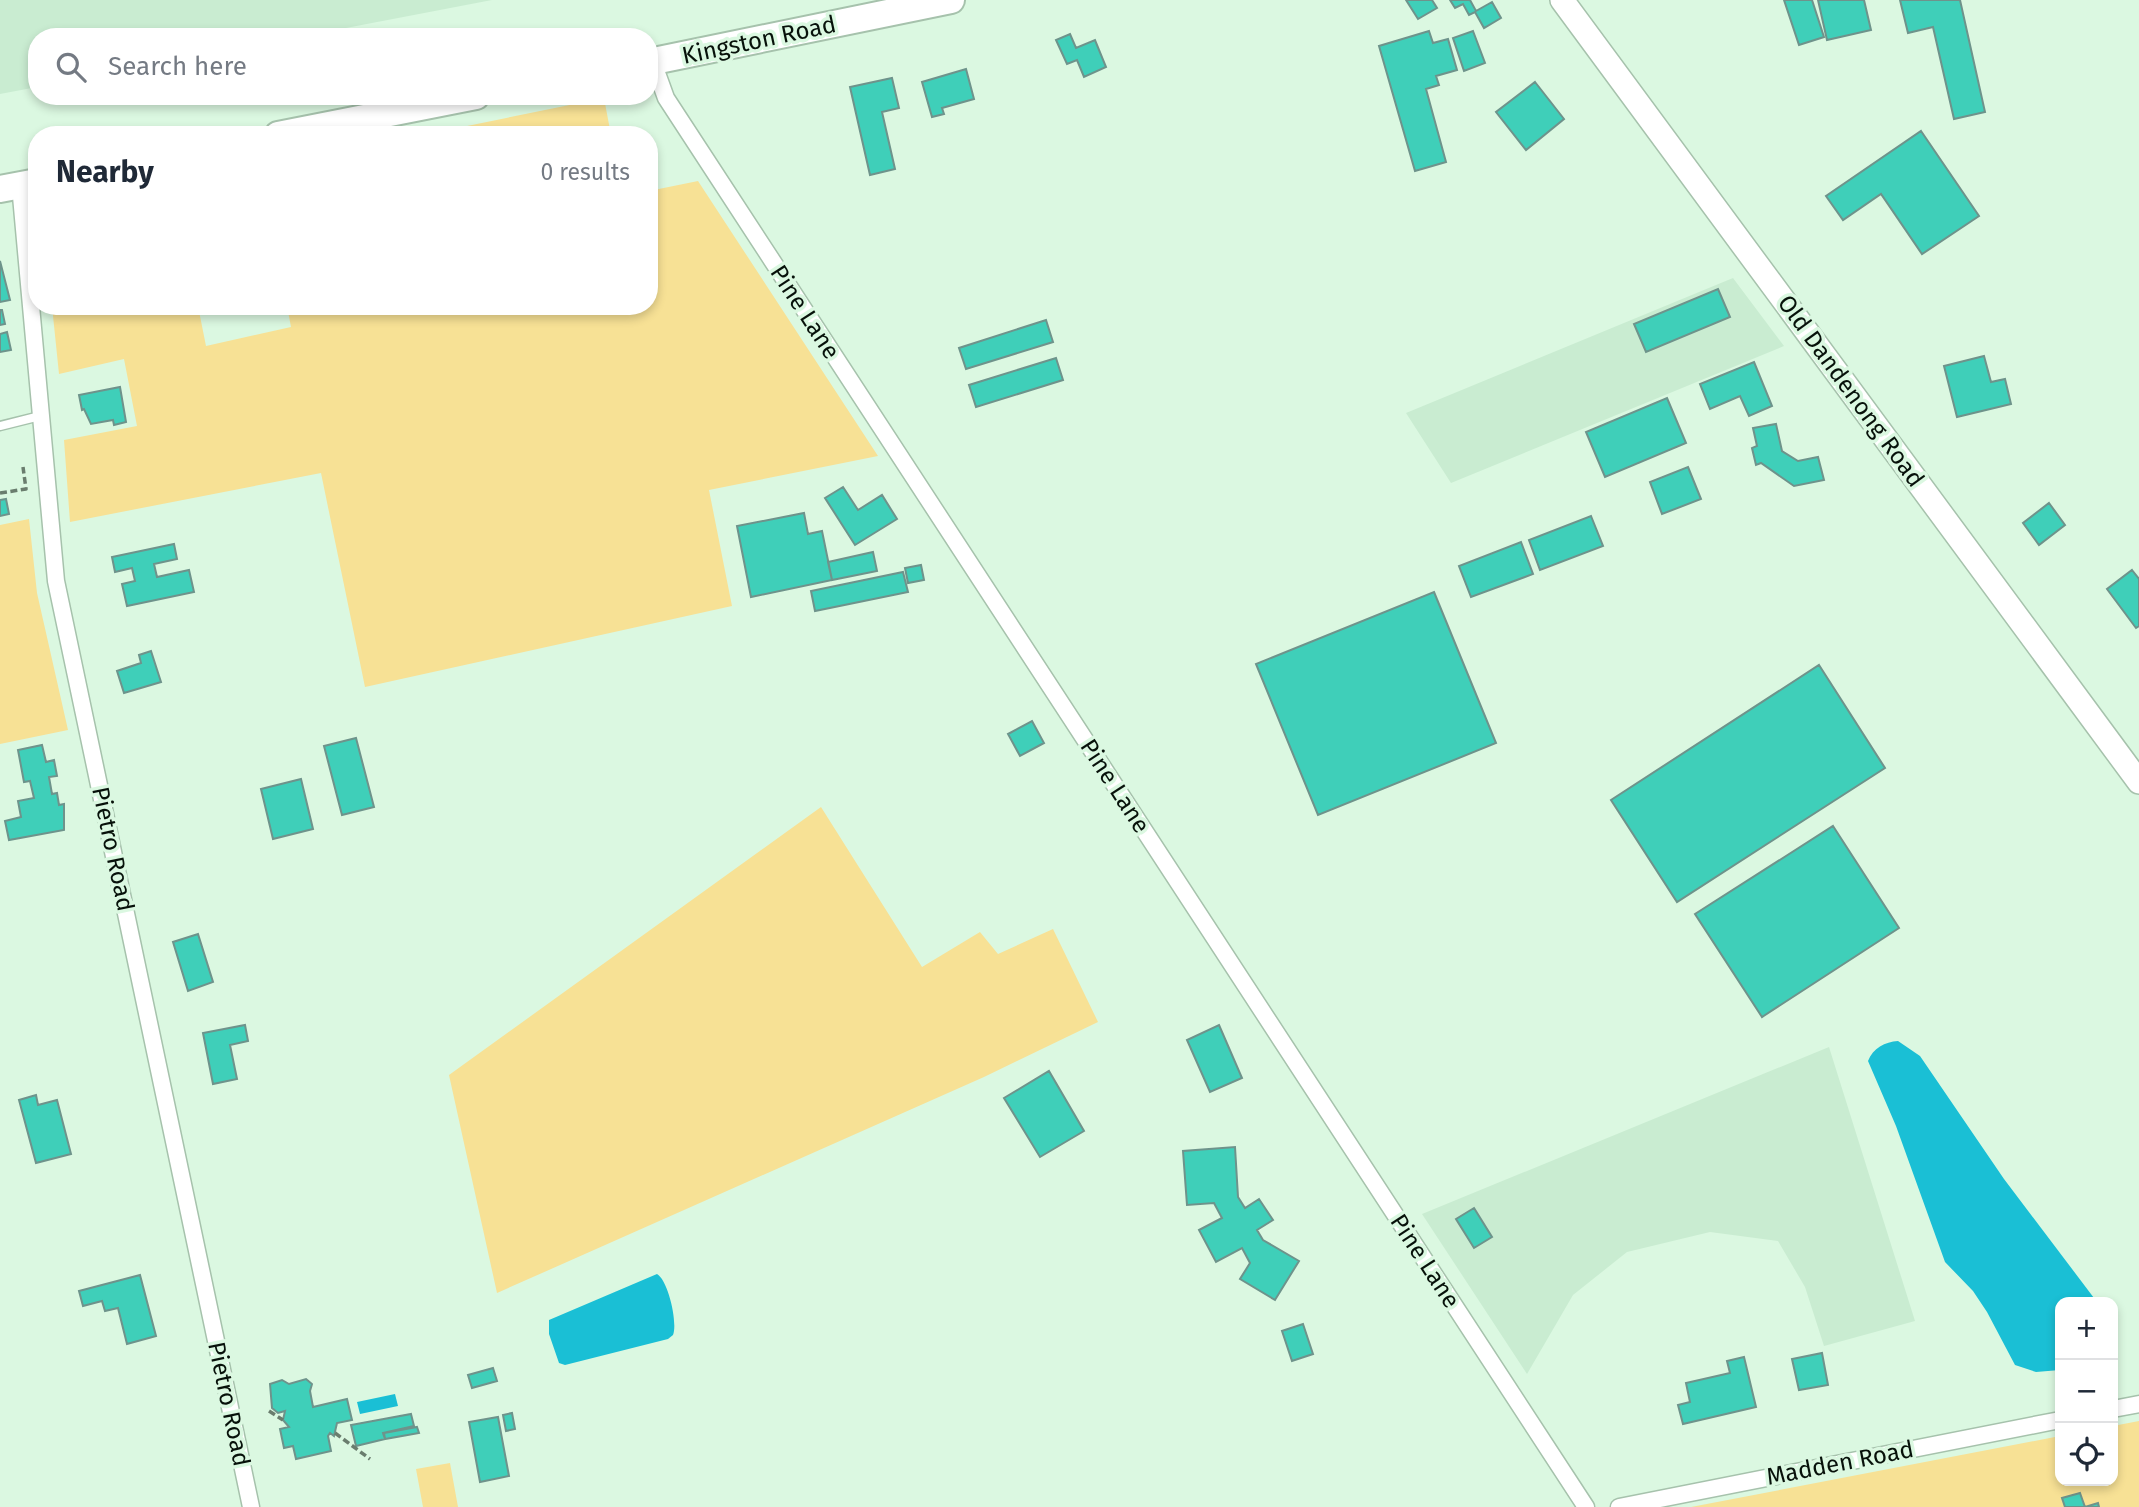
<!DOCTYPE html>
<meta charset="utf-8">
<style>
body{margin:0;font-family:"Fira Sans",sans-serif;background:#f2f2f3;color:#1f2937}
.controls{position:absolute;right:21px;bottom:21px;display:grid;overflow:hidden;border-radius:14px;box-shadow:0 4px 10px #0003}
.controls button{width:63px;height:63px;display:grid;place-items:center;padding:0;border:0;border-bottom:2px solid #e0e1e3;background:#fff;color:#1f2937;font:35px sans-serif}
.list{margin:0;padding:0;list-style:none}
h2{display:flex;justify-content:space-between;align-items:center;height:91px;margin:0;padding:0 28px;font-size:30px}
h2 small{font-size:23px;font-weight:400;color:#747a83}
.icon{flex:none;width:38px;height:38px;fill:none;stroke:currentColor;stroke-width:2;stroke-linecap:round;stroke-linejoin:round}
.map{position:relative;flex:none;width:2139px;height:1507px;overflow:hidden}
.search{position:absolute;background:#fff;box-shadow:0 4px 10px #0003;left:28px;top:28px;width:630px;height:77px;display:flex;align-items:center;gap:18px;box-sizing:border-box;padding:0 24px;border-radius:28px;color:#747a83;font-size:26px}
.panel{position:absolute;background:#fff;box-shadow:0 4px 10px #0003;left:28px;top:126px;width:630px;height:189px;border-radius:28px}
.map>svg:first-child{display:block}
.built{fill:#c9ecd1}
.green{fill:#f7e195}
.water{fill:#1abfd5}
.building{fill:#3fcfb9;stroke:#6e938b;stroke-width:2}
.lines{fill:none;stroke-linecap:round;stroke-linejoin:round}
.lane-casing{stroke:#a6c2ac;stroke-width:11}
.street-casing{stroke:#a6c2ac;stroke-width:19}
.secondary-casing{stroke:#a6c2ac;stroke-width:26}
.primary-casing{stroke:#a6c2ac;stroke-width:30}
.path{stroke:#6a7d6e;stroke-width:3.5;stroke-dasharray:7 3.5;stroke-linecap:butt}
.lane{stroke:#fff;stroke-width:8}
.street{stroke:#fff;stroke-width:16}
.secondary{stroke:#fff;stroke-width:23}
.primary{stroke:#fff;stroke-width:26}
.labels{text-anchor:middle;stroke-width:7;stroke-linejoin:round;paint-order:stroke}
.street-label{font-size:24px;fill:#07110a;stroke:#dbf8e1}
</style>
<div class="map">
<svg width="2139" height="1507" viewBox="0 0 2139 1507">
<rect width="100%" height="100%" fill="#dbf8e1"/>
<path class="built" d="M0,0H492L299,37H37V87L0,94Z
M1733,278L1784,346L1451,483L1406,413Z
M1829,1047L1915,1321L1824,1346L1805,1287L1778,1241L1710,1232L1627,1252L1573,1295L1527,1374L1422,1214Z"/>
<path class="green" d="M604,98L611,135H423Z
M698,181L878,456L709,490L732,606L365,687L321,473L70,522L64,440L137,426L124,359L59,374L52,306H198L206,346L291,327L287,306H649V191Z
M29,519L37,593L68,730L0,744V525Z
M821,807L922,967L980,932L998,954L1053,929L1098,1022L984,1077L497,1293L449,1075Z
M2139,1421V1507H1691L2060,1436V1481H2113V1426Z
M450,1463L458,1507H423L416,1469Z"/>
<path class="water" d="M1898,1041L1920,1056L2004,1179L2097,1302H2060V1370L2036,1372L2015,1365L1987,1312L1973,1291L1945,1262L1896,1126L1868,1061C1873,1048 1885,1042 1898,1041Z
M657,1274C668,1280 678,1323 673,1335L668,1339L565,1365L559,1363L549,1334V1320Z
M395,1394L398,1406L360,1414L357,1402Z"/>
<path class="building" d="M1406,0H1432L1437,8L1418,19Z
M1450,0H1470L1476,11L1492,2L1501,18L1484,28L1475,12L1469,15L1463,4L1455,8Z
M1784,0H1812L1824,37L1799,45Z
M1818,0H1864L1871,30L1827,40Z
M1900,0H1960L1985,112L1954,119L1933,27L1908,33Z
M1429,31L1433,43L1448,39L1457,70L1436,76L1439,85L1426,89L1446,162L1415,171L1379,46Z
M1473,31L1485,63L1464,71L1453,38Z
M1070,34L1076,48L1095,40L1106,67L1084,77L1077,60L1067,64L1056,40Z
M966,69L974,99L942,108L944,114L932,117L922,82Z
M892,78L899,108L882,112L895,169L870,175L850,87Z
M1535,82L1564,119L1526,150L1496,112Z
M1921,131L1979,216L1922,254L1881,194L1843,220L1826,196Z
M0,261L10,300L0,302Z
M1718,289L1730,317L1646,352L1634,324Z
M0,310H2L5,324L0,325Z
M1046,320L1053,342L966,369L959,348Z
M7,332L11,350L0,352V334Z
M1984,356L1991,382L2005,379L2011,404L1957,417L1944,366Z
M1056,358L1063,380L976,407L969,385Z
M1754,362L1772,406L1749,416L1740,396L1710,409L1700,384Z
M120,387L126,422L114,425L113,420L91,424L84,409L82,410L79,395Z
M1667,398L1686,443L1605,477L1586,432Z
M1776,424L1782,451L1798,461L1818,457L1824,480L1794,486L1761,463L1756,465L1752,448L1757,446L1753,428Z
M1688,467L1701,499L1662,514L1650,482Z
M843,487L858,510L882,495L897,519L855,545L825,498Z
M6,499L9,514L0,516V500Z
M2049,503L2065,525L2039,545L2023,523Z
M804,513L808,534L822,531L832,580L751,597L737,526Z
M1591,516L1603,546L1540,570L1529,540Z
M1521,542L1533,574L1471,597L1459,566Z
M174,544L177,559L154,564L157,577L189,570L194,592L127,606L122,584L135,581L132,568L115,572L112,557Z
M873,552L877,571L832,580L828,562Z
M921,565L924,580L908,583L905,568Z
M2132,570L2139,579V626L2136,628L2107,589Z
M903,572L908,592L815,611L811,591Z
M1434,592L1496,743L1318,815L1256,664Z
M151,651L161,682L124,693L117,671L141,663L139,655Z
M1819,665L1885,768L1677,902L1611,800Z
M1032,721L1044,743L1020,756L1008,734Z
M356,738L374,807L342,815L324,746Z
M42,745L46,762L54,760L57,776L49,777L52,794L57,793L59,805L64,804V830L9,840L5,821L21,817L18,801L34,798L30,781L24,782L18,750Z
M301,779L313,829L273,839L261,789Z
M1833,826L1899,928L1762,1017L1695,914Z
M198,934L213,982L188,991L173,942Z
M245,1025L248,1041L230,1045L237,1079L213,1084L203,1033Z
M1219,1025L1242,1078L1210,1092L1187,1040Z
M1049,1071L1084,1131L1040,1157L1004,1098Z
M36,1095L38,1105L57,1100L71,1154L36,1163L19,1100Z
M1235,1147L1238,1197L1245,1208L1259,1199L1273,1220L1257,1230L1263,1240L1299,1261L1275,1300L1240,1279L1250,1263L1242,1248L1216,1262L1199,1230L1222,1218L1214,1203L1187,1205L1183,1151Z
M1474,1208L1492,1237L1474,1248L1456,1219Z
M140,1275L156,1336L127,1344L118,1308L105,1311L102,1301L83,1306L79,1291Z
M1303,1324L1313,1354L1292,1361L1282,1331Z
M1822,1353L1828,1385L1799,1390L1792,1359Z
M1744,1357L1756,1407L1683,1424L1678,1405L1690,1402L1686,1383L1730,1373L1727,1361Z
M493,1368L497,1381L472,1388L468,1375Z
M306,1379L312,1384L310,1391L313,1407L347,1399L352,1420L337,1423L334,1436L330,1433L328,1436L331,1451L296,1459L293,1446L284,1448L280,1429L289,1427L283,1420L285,1411L278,1413L272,1408L270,1384L282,1380L289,1384Z
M512,1413L515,1429L506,1431L503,1415Z
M411,1414L414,1426L383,1433L385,1439L356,1446L351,1425Z
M498,1417L509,1476L480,1482L469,1422Z
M417,1427L419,1433L385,1439L384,1433Z
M2080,1493L2085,1507L2098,1503L2099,1507H2065L2062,1498Z"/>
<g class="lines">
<g class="lane-casing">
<path id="lane" d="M0,426L40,416"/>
</g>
<g class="street-casing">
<path id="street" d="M653,62L666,98L1586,1507
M20,185L56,581L251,1507
M2113,1409L2139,1404
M1619,1507L2060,1420"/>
</g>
<g class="secondary-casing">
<path id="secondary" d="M1562,0L2139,782"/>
</g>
<g class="primary-casing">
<path id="primary" d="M649,62L951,0
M278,135L476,96
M0,189L37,182"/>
</g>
<path class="path" d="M0,493L26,489L23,467
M269,1411L283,1420
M335,1433L370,1459"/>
<use href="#lane" class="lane"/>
<use href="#street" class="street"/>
<use href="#secondary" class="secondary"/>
<use href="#primary" class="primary"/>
</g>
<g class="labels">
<g class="street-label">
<text transform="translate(759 40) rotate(-12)" y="8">Kingston Road</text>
<text transform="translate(805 312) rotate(57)" y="8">Pine Lane</text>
<text transform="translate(1851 391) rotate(54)" y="8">Old Dandenong Road</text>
<text transform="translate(1115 786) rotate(57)" y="8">Pine Lane</text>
<text transform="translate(113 849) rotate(78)" y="8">Pietro Road</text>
<text transform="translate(1425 1261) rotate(57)" y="8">Pine Lane</text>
<text transform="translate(229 1404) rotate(78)" y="8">Pietro Road</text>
<text transform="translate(1840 1463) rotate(-11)" y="8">Madden Road</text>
</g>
</g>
</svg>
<div class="controls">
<button>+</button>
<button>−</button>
<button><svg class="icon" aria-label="locate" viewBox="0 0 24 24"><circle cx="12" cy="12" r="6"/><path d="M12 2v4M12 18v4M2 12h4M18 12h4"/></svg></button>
</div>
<div class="search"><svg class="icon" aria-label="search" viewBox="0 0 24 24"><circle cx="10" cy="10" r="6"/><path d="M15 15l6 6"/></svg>Search here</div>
<section class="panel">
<h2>Nearby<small>0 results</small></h2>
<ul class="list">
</ul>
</section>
</div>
